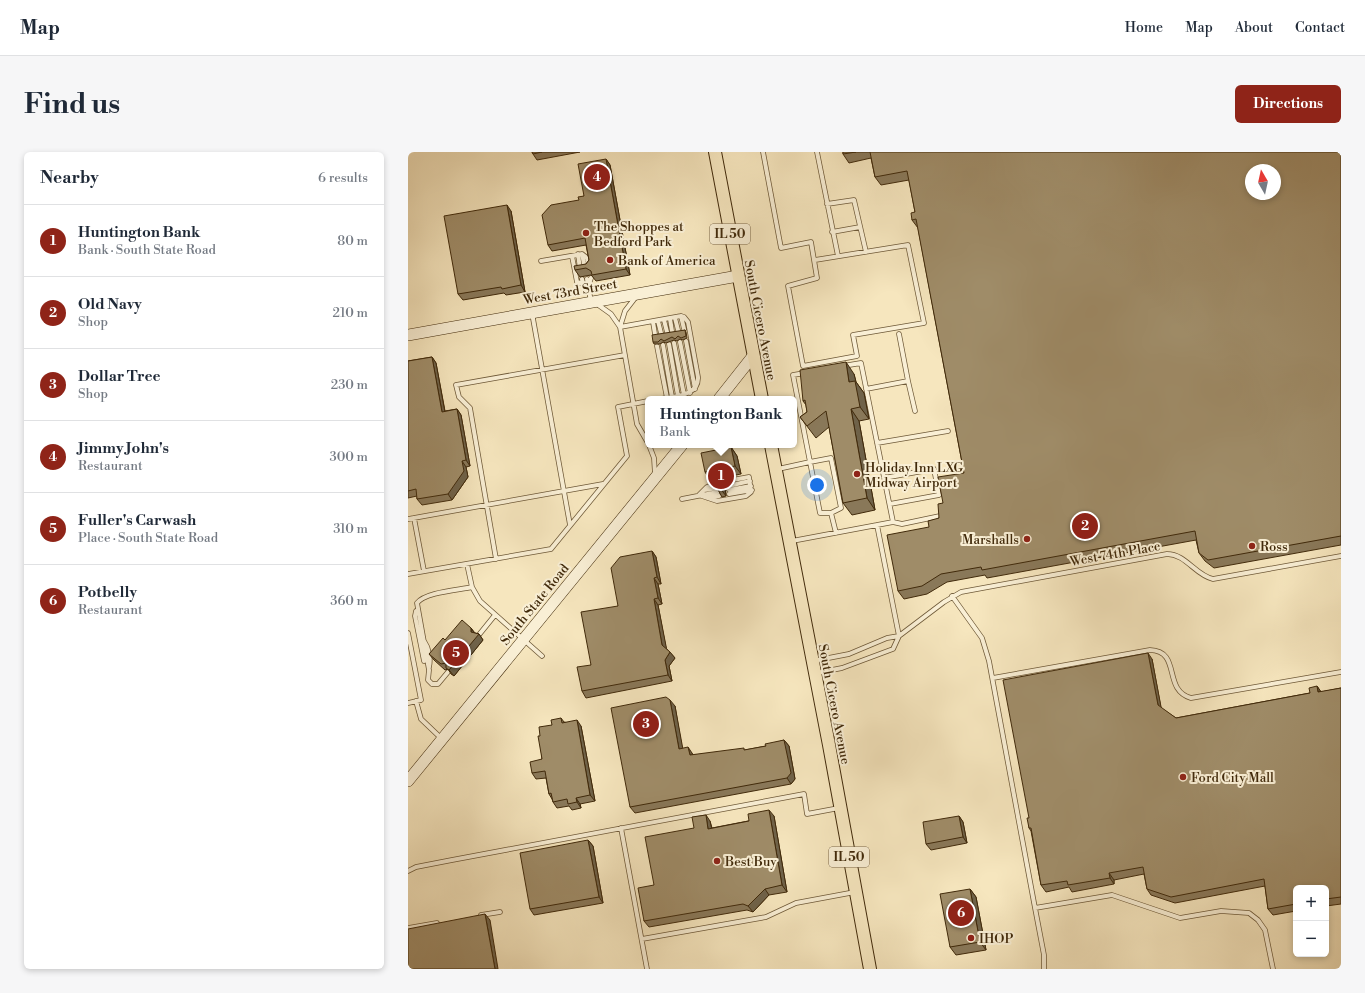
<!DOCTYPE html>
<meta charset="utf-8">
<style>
body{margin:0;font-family:"Libre Bodoni",serif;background:#f6f6f7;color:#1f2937}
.controls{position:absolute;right:12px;bottom:12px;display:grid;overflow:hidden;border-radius:6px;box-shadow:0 2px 6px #0003}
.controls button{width:36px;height:36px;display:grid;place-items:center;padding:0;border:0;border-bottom:1px solid #e0e1e3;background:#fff;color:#1f2937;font:20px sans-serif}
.compass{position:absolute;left:837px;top:12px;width:36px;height:36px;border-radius:50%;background:#fff;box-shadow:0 2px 6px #0003;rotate:351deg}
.you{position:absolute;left:409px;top:333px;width:14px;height:14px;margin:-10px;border:3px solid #fff;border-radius:50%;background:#1a73e8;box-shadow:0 0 0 6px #1a73e833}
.badge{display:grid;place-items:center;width:26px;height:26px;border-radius:50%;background:#8f2418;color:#fff;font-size:13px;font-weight:700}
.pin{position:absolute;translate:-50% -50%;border:2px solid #fff;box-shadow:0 1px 4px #0006}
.popup{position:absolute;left:237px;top:244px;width:152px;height:52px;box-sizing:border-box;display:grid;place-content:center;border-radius:6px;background:#fff;filter:drop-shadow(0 1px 3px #0005);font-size:13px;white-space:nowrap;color:#747a83}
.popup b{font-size:15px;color:#1f2937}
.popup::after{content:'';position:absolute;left:50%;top:100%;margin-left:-8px;border:8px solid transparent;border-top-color:#fff}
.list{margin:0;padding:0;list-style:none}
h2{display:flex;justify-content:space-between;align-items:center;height:52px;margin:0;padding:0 16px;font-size:17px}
h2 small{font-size:13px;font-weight:400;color:#747a83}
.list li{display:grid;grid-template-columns:26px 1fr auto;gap:12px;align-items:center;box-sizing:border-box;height:72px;padding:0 16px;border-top:1px solid #e0e1e3}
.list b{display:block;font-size:15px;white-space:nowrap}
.list p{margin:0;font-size:13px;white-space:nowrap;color:#747a83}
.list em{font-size:13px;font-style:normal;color:#747a83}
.map{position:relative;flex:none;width:933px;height:817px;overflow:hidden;border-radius:6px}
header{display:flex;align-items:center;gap:24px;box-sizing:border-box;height:56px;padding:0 20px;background:#fff;border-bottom:1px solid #e0e1e3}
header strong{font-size:19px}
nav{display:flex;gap:22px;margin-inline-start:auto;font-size:14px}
.intro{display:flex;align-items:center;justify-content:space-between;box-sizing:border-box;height:96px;padding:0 24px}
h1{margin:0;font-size:28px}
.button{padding:10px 18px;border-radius:6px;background:#8f2418;color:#fff;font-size:14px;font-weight:700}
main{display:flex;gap:24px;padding:0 24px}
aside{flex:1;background:#fff;border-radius:6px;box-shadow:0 2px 6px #0003}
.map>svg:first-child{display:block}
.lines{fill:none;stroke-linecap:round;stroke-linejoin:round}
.lane-casing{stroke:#6e5938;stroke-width:5.5}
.secondary-casing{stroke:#412a0b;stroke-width:12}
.primary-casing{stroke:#412a0b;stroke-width:14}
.lane{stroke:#f9efd5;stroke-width:4}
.secondary{stroke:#f9efd5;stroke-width:11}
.primary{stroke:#f6e6be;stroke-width:12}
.wall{fill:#897859;stroke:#412a0b}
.shaded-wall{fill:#6f6249;stroke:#412a0b}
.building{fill:#9f8c68;stroke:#412a0b;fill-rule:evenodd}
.poi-dot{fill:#8f2418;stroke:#f9efd5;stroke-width:1.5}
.labels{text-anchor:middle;stroke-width:4;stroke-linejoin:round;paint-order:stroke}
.shield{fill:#f9efd5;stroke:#786548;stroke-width:1}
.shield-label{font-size:12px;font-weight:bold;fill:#412a0b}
.poi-label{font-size:13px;fill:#412a0b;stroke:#f9efd5;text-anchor:start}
.street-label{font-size:13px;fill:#412a0b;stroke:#f9efd5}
</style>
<header>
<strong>Map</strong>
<nav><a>Home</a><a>Map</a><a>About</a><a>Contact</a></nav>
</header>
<div class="intro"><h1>Find us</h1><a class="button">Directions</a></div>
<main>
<aside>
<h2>Nearby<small>6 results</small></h2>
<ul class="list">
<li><span class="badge">1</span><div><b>Huntington Bank</b><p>Bank · South State Road</p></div><em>80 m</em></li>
<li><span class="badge">2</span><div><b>Old Navy</b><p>Shop</p></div><em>210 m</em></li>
<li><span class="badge">3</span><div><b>Dollar Tree</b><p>Shop</p></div><em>230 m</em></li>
<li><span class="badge">4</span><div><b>Jimmy John's</b><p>Restaurant</p></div><em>300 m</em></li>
<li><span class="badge">5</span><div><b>Fuller's Carwash</b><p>Place · South State Road</p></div><em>310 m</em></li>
<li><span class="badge">6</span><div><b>Potbelly</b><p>Restaurant</p></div><em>360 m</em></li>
</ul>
</aside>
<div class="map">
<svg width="933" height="817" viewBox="0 0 933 817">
<rect width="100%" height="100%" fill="#f6e6be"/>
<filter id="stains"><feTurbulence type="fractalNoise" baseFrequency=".005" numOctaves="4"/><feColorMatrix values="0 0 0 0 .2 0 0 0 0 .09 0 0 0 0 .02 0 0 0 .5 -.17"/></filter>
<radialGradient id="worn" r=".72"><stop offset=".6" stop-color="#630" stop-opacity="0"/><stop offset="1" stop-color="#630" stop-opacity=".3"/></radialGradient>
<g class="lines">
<g class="lane-casing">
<path id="lane" d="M355,0L373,96L403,90L409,126L380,134L395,214L449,204L445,183L516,171L500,93L407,108
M409,0L430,104
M419,52L446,48L458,100
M424,80L452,75
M170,102L172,117
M174,102L177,116
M164,104L169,130L175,132
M133,109L174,102L179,106L181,113
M174,127L175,132L180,135L183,126
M179,127L183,150
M189,152L203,162L212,175L229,272L240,291
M124,161L162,373
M273,164L276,177
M267,166L270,178
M262,167L264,179
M256,168L259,180
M250,169L253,181
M245,170L247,182
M212,175L273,164L276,165L280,170L290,225C291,244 267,244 253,247
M212,175L217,159L227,146
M278,189L287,237
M272,190L282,241
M266,191L276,243
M261,192L270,244
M255,193L264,245
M249,194L259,246
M435,214L453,211L485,370
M500,229L507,259
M458,237L500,229L491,182
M469,291L540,279
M241,293L246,306L247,322
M370,317L402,310L385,223L397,221
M476,326L526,317L531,343L482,352
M309,331L299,335L291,343L309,349L338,344L343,340L341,325L319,329
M320,334L342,329
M296,338L310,336
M321,338L343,334
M321,342L344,338
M300,346L311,344
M274,347L310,340
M423,361L433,356L423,306L402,310L412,361H423L428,381
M6,366L16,419
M0,367L195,332
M469,373L491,484
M384,389L485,370L494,372L532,364
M88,407L62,256L51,245L48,233L217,203
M59,412L64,435L72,449L134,504
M0,422L143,397L219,304L210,255L240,249
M544,444L574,486L581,509L627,756L636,803V817
M8,459L7,464L16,509
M0,481L13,548L0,551
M70,484L87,463
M16,489C21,496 23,507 21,515
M405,509L441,502L479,486L491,484L536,450L553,440L759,402C778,402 787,423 805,427L933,404
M40,520L30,532H24L20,528L21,518L9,451C17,440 51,438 64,435
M409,521L434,516L485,497L491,484
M585,526L742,498C774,499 754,538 783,546L933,520
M8,549L13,567L34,587
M213,676L239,817
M0,719L8,715L44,708L396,642L399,662L431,656
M627,756L704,743L772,766L813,759L841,761L850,768L857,778L865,817
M73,763L92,760
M0,776L29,771
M234,787L358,765L388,751L447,740"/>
</g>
<g class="secondary-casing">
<path id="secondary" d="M0,183L330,124
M311,247L345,204
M0,629L274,293"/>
</g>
<g class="primary-casing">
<path id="primary" d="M307,0L354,247
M363,293L421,593L462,817"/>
</g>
<use href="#lane" class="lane"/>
<use href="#secondary" class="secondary"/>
<use href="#primary" class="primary"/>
</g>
<path class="wall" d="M124,0H172L129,8L125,2Z
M435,0H933V393L806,416L797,409L791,401L788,388L579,426L577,423L539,430L519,442L496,447L490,439L521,375L531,366L535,351L556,321L510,76L504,68L507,60L501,28L473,33L467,25L463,6L441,11L435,2Z
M198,7L202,13L222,123L188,129L184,124L183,123L172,125L167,118L178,112L181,108L178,93L144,99L140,93L171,48L176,44Z
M103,59L117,140L98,143L96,141L55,148L50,142Z
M277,178L278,180L279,186L275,188L272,187L269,189L266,188L258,191L255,190L252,192H246L245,190Z
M24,205L28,211L37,259L49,257L53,263L62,314L58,315L60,325L44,348L14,353L9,347V344L0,346V209Z
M446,222L448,230L456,241L461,267L451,269L467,358L444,363L435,351L421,275L408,286L392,265L399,260L398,253L395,249Z
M323,295L329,304L333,322L318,325L316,329L318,344L314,345L309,336L307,327L302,328L297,320Z
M244,399L248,405L253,432H250L254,452L250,453L258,496L267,506L261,514L264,529L178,546L174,539L183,513L210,454Z
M63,476L67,481L71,482L75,488L46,524L43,522L40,517L37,518L26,508L21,502L37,488Z
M744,507L753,556L768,566L902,541L909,534L913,540L933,536V752L918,754V736H888V759L865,763L860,757L857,734L767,751L743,743L739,737L736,722L706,728V732L664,740L661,735L638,740L633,733L623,679L621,676V666Z
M267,554L274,596L284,601L285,603L337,598L358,594L376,588L381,594L387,627L383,632L227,661L222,655Z
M153,566L156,570L173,574L187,649L172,652L173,656L164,658L161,654L149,656L145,650L144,647L141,642L138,626L128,627L124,621L134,607L132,584L144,573Z
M366,664L379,740L361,743L345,760L339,758L241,775L236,769L246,733L286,676L302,669L304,676Z
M551,664L555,670L559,691L523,698L518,692Z
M180,688L185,694L195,751L126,763L122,757Z
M562,737L568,745L578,798L548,803L542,795Z"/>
<path class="shaded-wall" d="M198,7L202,13L222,123L218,117Z
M99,53L103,59L117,140L113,133Z
M24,205L28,211L38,266L34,260Z
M438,210L446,222L448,230L456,241L461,267L452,255L441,230Z
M49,257L53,263L62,314L58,308Z
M443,257L451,269L467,358L459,346Z
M323,295L329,304L333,322L327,314Z
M54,309L58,315L60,325L44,348L40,342Z
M312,317L318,325L316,329L318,344L312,336L310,321Z
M244,399L248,405L253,432L249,425Z
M246,426L250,432L254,452L250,446Z
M246,447L250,453L259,499L254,493Z
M63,476L67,482H71L75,488L46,524L41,518L63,480Z
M262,500L267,506L261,514L264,529L260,523L257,508Z
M740,501L744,507L754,560L750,553Z
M909,534L913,540H910Z
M262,548L267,554L276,603L271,597Z
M169,568L173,574L187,649L182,643Z
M376,588L381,594L387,627L383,632L379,626Z
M280,595L284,601L286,610L282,603Z
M168,646L172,652L173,656L169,650Z
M361,658L366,664L379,740L374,733Z
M298,663L302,669L305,683L300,677Z
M551,664L555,670L559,691L555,685Z
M180,688L185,694L195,751L191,745Z
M701,721L706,728V732L702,726Z
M357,737L361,743L345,760L340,754Z
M562,737L568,745L578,798L572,790Z
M77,762L82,768L90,817H87Z"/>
<path class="building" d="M124,0H134L125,2Z
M435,0H448L435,2Z
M462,0H933V384L800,408L791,401L787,379L574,418L573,415L533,422L514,434L490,439L479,383L521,375L520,369L531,366L530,352L535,351L530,325L556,321L508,67L504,68L503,61L507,60L499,19L467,25ZM843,18H867V42H843Z
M198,7L218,117L184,123L183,119L178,116L167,118L166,114L178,112L181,108L177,86L140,93L134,63L143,53L171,48L170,45L176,44L170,12Z
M99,53L113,133L94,137L93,135L50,142L36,64Z
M277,178L278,184L273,186L270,184L267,187L264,185L256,189L253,187L250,190H245L244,183Z
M24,205L34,260L49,257L58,308L54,309L56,319L40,342L9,347L8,337L0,339V209Z
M438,210L441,230L447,229L452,255L443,257L459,346L435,351L418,259L399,274L392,265L399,260L397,248L395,249L392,218Z
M323,295L327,314L312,317L310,321L312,336H309L306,321L302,319L297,320L293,301Z
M244,399L249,425L246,426L250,446L246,447L254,493L262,500L257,508L260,523L174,539L169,515L183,513L173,460L210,454L203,416L212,405Z
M54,468L63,476V480L71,482L41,518L38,516V511L33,512L21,502L35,486L37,488Z
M740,501L750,553L768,566L902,541L901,536L909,534L910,540L933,536V745L918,747V736H888V752L860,757L856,727L763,745L739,737L735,715L701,721L702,726L660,733L659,729L633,733L623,676H621L619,666H621L595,528Z
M258,545L262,548L271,597L280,595L282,603L336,596V598L358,594L357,592L376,588L383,621L379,626L222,655L203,556Z
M153,566L154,571L169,568L182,643L168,646L169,650L160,652L159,647L145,650L143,641L141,642L137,619L124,621L122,610L134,607L130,584H132L131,575L144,573L143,568Z
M361,658L374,733L357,737L340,754L335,752L236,769L230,736L246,733L237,685L286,676L284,665L298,663L300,677L341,669L340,662Z
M551,664L555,685L518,692L515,670Z
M180,688L191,745L122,757L112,701Z
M562,737L572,790L542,795L532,742Z
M77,762L87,817H0V777Z"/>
<g class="poi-dot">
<circle cx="178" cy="81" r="4"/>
<circle cx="202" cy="108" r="4"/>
<circle cx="449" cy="322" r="4"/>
<circle cx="619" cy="387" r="4"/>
<circle cx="844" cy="394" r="4"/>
<circle cx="775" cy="625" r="4"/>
<circle cx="309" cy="709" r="4"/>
<circle cx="563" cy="786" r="4"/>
</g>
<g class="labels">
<g class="shield">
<rect x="302" y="72" width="40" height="20" rx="3"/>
<rect x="421" y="695" width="40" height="20" rx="3"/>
</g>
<g class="shield-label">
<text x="322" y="86">IL 50</text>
<text x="441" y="709">IL 50</text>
</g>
<g class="poi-label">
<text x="186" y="79">The Shoppes at<tspan x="186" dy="15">Bedford Park</tspan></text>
<text x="210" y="113">Bank of America</text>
<text x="457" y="320">Holiday Inn LXG<tspan x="457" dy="15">Midway Airport</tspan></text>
<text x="611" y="392" text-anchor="end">Marshalls</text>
<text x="852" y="399">Ross</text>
<text x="783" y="630">Ford City Mall</text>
<text x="317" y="714">Best Buy</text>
<text x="571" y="791">IHOP</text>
</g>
<g class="street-label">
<text transform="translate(162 139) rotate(-10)" y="5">West 73rd Street</text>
<text transform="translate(353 168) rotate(79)" y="5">South Cicero Avenue</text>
<text transform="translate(707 401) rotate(-10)" y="5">West 74th Place</text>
<text transform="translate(126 452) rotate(-51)" y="5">South State Road</text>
<text transform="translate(427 552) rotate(79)" y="5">South Cicero Avenue</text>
</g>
</g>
<rect width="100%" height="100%" filter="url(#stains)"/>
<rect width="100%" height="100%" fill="url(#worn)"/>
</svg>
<div class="controls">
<button>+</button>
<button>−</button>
</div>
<svg class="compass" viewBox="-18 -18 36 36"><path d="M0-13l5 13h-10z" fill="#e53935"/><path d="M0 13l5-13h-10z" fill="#747a83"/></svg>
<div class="you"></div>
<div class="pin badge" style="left:313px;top:324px">1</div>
<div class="popup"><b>Huntington Bank</b>Bank</div>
<div class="pin badge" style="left:677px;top:374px">2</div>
<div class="pin badge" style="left:238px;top:572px">3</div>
<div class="pin badge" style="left:189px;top:25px">4</div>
<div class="pin badge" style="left:48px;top:501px">5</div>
<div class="pin badge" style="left:553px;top:761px">6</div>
</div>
</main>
